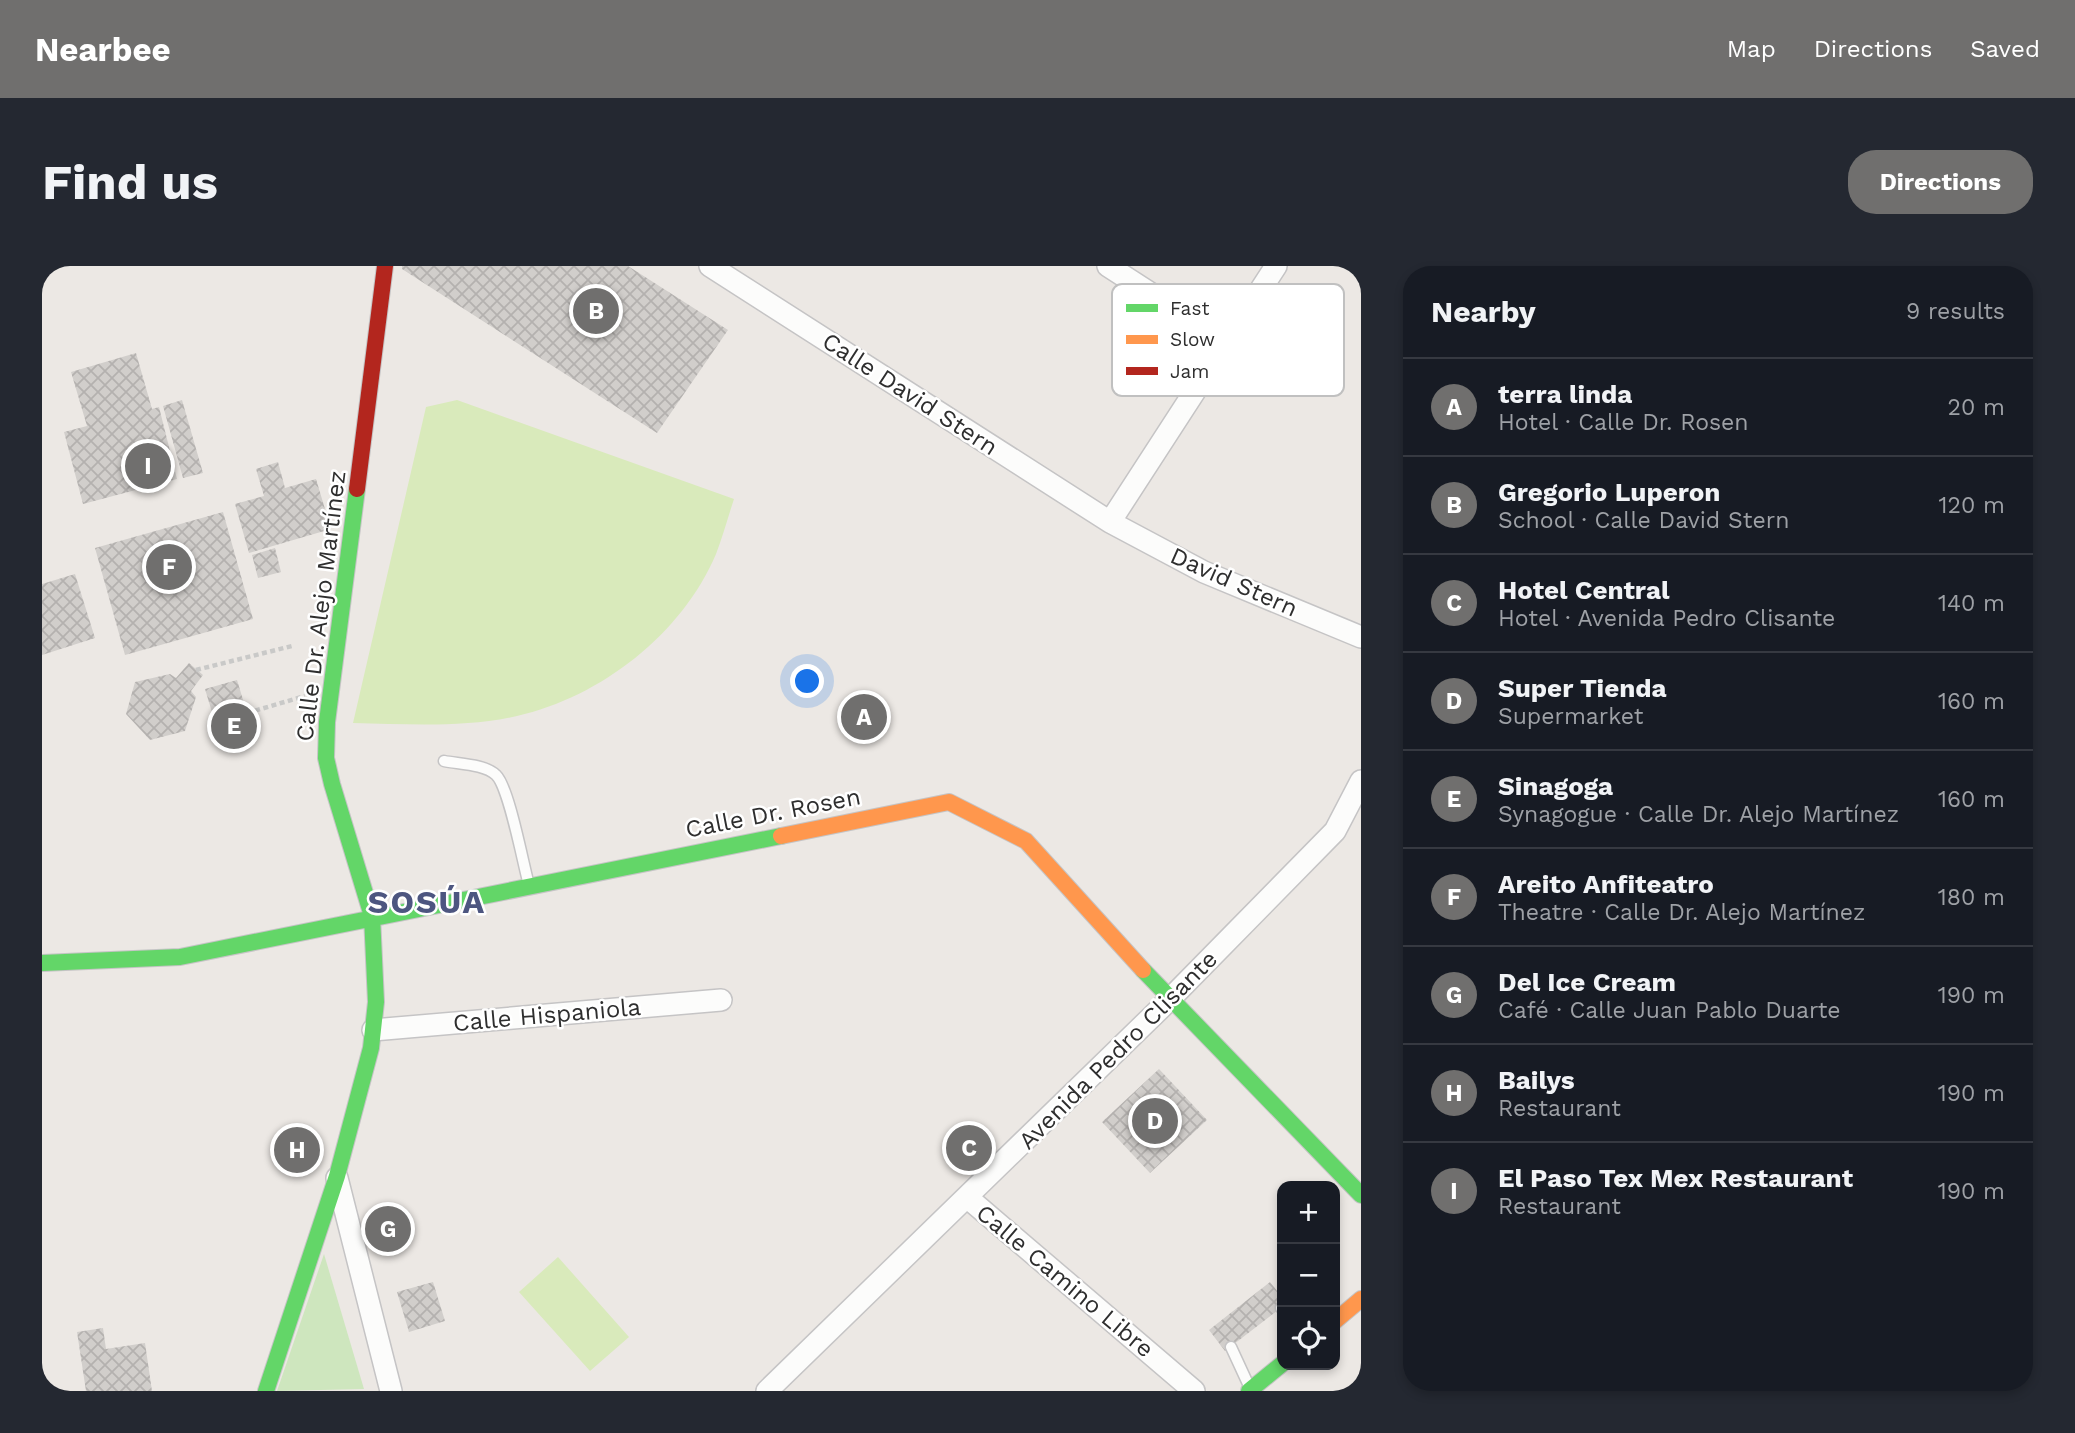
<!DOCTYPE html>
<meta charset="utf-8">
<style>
body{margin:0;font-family:"Work Sans",sans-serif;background:#242831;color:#f1f3f6}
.controls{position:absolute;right:21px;bottom:21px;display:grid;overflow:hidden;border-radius:14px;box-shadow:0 4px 10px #0003}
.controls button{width:63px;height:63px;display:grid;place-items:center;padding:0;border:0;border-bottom:2px solid #363941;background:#171b24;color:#f1f3f6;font:35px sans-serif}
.you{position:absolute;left:766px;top:416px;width:24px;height:24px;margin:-18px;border:5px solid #fff;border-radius:50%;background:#1a73e8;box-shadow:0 0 0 10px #1a73e833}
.badge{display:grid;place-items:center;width:46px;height:46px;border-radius:50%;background:#706f6e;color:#fff;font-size:23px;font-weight:700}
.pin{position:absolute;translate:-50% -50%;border:4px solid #fff;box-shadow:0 2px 7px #0006}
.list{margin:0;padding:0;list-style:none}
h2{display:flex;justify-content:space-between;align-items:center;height:91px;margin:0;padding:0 28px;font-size:30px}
h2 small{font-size:23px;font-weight:400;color:#9ea1a6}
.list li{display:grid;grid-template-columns:46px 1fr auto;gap:21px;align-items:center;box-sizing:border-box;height:98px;padding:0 28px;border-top:2px solid #363941}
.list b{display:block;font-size:26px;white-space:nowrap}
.list p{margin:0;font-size:23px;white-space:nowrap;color:#9ea1a6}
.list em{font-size:23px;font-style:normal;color:#9ea1a6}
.icon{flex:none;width:38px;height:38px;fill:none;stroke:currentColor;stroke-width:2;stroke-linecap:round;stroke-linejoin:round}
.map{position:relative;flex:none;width:1319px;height:1125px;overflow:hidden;border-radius:28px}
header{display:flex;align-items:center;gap:42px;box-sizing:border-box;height:98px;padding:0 35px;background:#706f6e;color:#fff}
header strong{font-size:33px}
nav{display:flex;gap:38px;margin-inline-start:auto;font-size:24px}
.intro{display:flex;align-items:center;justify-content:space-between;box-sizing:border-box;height:168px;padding:0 42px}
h1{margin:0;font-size:49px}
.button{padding:18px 32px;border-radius:28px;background:#706f6e;color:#fff;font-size:24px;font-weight:700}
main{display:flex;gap:42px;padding:0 42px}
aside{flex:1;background:#171b24;border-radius:28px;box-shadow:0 4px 10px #0003}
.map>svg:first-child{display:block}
.grass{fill:#cee6be}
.pitch{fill:#d9eabb}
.building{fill:url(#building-cross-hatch)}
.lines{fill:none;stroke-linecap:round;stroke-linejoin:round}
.lane-casing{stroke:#c5c4c5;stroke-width:13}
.street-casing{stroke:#c5c4c5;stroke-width:24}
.fast-casing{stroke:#c5c4c5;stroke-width:18}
.slow-casing{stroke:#c5c4c5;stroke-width:18}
.jam-casing{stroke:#c5c4c5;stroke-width:18}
.path{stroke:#c9c9c8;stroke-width:4.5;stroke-dasharray:5 3.5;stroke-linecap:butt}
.lane{stroke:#fcfcfb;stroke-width:10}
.street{stroke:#fcfcfb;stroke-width:21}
.fast{stroke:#63d668;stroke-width:16}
.slow{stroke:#ff974d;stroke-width:16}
.jam{stroke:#b3261e;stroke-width:16}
.labels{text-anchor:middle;stroke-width:5;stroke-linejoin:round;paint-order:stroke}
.street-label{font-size:24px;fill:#2e2e2e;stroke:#fff}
.district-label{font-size:32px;font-weight:bold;letter-spacing:2px;fill:#4d5680;stroke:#fff}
.key{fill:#fff;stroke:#c0c0c0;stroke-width:2}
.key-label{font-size:19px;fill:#2e2e2e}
</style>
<header>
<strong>Nearbee</strong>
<nav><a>Map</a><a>Directions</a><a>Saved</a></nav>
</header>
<div class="intro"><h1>Find us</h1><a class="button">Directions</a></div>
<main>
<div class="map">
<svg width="1319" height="1125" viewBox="0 0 1319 1125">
<defs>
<pattern id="building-cross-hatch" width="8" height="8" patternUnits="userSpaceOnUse" patternTransform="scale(1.75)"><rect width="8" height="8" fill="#d1cecb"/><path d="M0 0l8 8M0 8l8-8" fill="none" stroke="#b4b1af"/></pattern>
</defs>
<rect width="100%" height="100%" fill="#ece8e4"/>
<path class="grass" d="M282,988L322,1123L235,1125Z"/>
<path class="pitch" d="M415,134L692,233C686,251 681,270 674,288C640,368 559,431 475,450C422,462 365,458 311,457L384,141Z
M516,991L587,1071L548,1105L477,1026Z"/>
<path class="building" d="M360,0H586L686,64L615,167L360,3Z
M94,87L110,143L117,141L135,213L41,238L22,166L45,160L29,106Z
M140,134L161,207L141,212L121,140Z
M236,196L243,222L274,213L289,263L207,287L193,238L222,230L214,203Z
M181,246L211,353L83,389L53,282Z
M233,282L239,306L216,312L210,289Z
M33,308L53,372L0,389V318Z
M147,397L161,409L149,425L154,431L143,465L108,474L84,448L93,416L128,408L134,412Z
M195,414L213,473L181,483L163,423Z
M1117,803L1165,854L1108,907L1060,856Z
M391,1016L403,1055L367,1066L355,1026Z
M1228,1016L1240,1031V1041L1183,1085L1167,1064Z
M61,1062L64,1083L103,1077L110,1125H44L35,1066Z"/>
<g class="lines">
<g class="lane-casing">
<path id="lane" d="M402,495C416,498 443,498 454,509C467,521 481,598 487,619
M1239,1042L1240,1043
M1189,1081L1207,1120"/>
</g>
<g class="street-casing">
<path id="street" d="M668,0L1068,256L1162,306L1319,371
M1066,0L1184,76
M1068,256L1234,0
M331,764L679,734
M295,912L349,1125
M926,932L1152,1125
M725,1125L1128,733L1293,565L1319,515"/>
</g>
<g class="fast-casing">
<path id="fast" d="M0,697L138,691L739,570
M1101,704L1319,929
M224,1125L295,910L329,782L334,736L330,650L290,518L284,492L285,456L315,223
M1207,1125L1240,1098"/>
</g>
<g class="slow-casing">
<path id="slow" d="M739,570L907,536L984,575L1101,704
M1293,1055L1319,1033"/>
</g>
<g class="jam-casing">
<path id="jam" d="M315,223L343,0"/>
</g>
<path class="path" d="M154,404L250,380
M205,447L263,430"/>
<use href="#lane" class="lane"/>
<use href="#street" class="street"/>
<use href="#fast" class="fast"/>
<use href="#slow" class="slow"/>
<use href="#jam" class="jam"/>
</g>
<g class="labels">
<g class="street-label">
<text transform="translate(868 128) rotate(33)" y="8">Calle David Stern</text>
<text transform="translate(1192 316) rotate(24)" y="8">David Stern</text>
<text transform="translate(279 340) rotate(-83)" y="8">Calle Dr. Alejo Martínez</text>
<text transform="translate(731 547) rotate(-11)" y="8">Calle Dr. Rosen</text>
<text transform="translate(505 749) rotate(-5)" y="8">Calle Hispaniola</text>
<text transform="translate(1076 784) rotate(-45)" y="8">Avenida Pedro Clisante</text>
<text transform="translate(1023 1015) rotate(40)" y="8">Calle Camino Libre</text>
</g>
<g class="district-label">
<text x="385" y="647">SOSÚA</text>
</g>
</g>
<rect x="1070" y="18" width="232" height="112" rx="10" class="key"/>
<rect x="1084" y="38" width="32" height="8" fill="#63d668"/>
<rect x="1084" y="69" width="32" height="9" fill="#ff974d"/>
<rect x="1084" y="101" width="32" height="8" fill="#b3261e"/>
<g class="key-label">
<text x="1128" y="49">Fast</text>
<text x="1128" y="80">Slow</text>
<text x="1128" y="112">Jam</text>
</g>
</svg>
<div class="controls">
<button>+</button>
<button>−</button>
<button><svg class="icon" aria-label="locate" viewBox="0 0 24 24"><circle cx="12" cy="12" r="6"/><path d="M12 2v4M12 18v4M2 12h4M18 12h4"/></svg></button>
</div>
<div class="you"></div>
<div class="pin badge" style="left:822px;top:451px">A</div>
<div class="pin badge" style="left:554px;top:45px">B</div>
<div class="pin badge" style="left:927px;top:882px">C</div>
<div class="pin badge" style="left:1113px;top:855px">D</div>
<div class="pin badge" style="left:192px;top:460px">E</div>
<div class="pin badge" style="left:127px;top:301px">F</div>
<div class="pin badge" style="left:346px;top:963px">G</div>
<div class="pin badge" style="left:255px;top:884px">H</div>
<div class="pin badge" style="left:106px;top:200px">I</div>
</div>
<aside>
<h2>Nearby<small>9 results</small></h2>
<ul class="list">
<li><span class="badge">A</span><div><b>terra linda</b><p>Hotel · Calle Dr. Rosen</p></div><em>20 m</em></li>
<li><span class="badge">B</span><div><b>Gregorio Luperon</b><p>School · Calle David Stern</p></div><em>120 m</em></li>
<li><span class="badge">C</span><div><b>Hotel Central</b><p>Hotel · Avenida Pedro Clisante</p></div><em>140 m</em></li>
<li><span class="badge">D</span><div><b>Super Tienda</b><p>Supermarket</p></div><em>160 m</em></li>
<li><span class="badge">E</span><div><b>Sinagoga</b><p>Synagogue · Calle Dr. Alejo Martínez</p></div><em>160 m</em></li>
<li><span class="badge">F</span><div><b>Areito Anfiteatro</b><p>Theatre · Calle Dr. Alejo Martínez</p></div><em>180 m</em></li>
<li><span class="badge">G</span><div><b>Del Ice Cream</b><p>Café · Calle Juan Pablo Duarte</p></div><em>190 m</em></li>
<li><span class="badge">H</span><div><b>Bailys</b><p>Restaurant</p></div><em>190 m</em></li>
<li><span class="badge">I</span><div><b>El Paso Tex Mex Restaurant</b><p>Restaurant</p></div><em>190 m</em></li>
</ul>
</aside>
</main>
